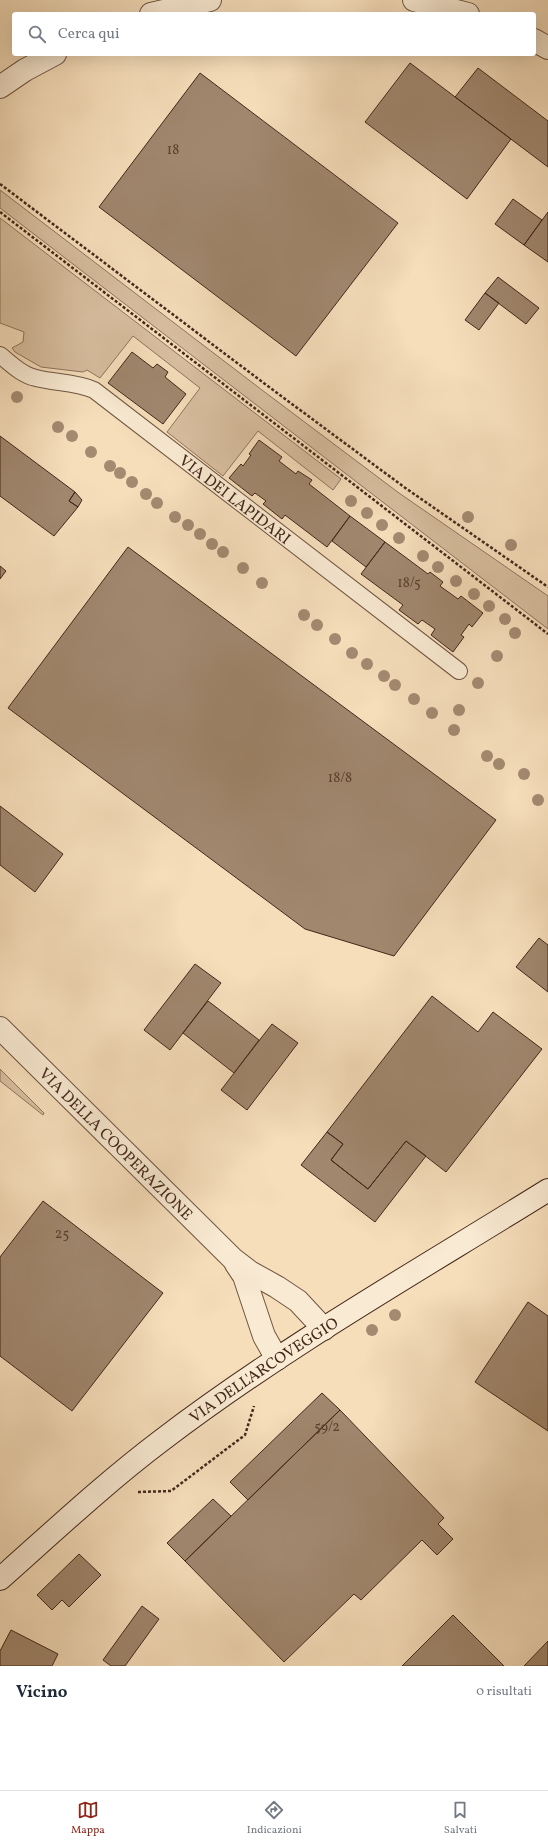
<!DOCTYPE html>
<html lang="it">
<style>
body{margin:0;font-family:Vollkorn,serif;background:#f6f6f7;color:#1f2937}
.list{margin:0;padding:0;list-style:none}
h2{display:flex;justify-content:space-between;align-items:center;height:52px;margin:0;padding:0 16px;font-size:17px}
h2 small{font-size:13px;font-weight:400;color:#747a83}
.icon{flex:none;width:22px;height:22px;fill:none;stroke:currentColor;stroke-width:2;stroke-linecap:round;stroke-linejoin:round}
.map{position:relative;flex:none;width:548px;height:1666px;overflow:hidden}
.search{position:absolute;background:#fff;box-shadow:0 4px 16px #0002;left:12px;right:12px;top:12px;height:44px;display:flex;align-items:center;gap:10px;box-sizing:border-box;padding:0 14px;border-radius:4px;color:#747a83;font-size:15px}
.sheet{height:124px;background:#fff}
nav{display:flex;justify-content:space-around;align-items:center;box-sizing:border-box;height:56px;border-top:1px solid #e0e1e3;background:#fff;font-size:11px;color:#747a83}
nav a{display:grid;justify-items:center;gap:2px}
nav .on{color:#8f2418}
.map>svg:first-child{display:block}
.green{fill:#d8bfa0;stroke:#8e745d}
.building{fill:#a0876e;stroke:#43281a}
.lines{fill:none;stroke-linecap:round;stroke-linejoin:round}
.lane-casing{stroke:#705642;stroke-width:18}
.street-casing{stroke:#705642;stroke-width:24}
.secondary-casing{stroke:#43281a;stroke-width:24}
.path{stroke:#43281a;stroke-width:2.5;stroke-dasharray:3 2;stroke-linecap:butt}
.lane{stroke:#f9ead3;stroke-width:16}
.street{stroke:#f9ead3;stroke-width:22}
.secondary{stroke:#f9ead3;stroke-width:22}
.tree{fill:#a48a71}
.labels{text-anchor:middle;stroke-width:3.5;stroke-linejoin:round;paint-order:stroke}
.number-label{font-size:14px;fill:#5a402f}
.street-label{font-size:16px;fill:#43281a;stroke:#f9ead3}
</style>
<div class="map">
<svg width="548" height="1666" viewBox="0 0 548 1666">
<rect width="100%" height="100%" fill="#f6debb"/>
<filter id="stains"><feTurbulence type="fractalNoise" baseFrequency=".005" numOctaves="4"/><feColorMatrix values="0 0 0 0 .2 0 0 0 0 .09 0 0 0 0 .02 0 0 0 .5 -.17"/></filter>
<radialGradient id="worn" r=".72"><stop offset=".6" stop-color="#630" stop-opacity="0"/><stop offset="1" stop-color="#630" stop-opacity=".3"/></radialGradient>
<path class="green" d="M0,190L262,390L399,493L548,596V629L0,208Z
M0,218L341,479L333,490L258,431L223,476L167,432L200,388L133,336L100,378L87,370L83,372L41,367L15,352L12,348L23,342L24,332L0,323Z
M0,1069L44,1113L43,1115L0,1081Z"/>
<path class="building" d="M410,63L511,139L467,199L365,122Z
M478,68L548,121V167L455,97Z
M200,73L398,223L296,356L99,207Z
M513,199L542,220L524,245L495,224Z
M548,212V262L524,245Z
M498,277L539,308L526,324L485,293Z
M485,293L499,303L479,330L465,320Z
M132,352L153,368L157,364L168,372L165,377L186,394L163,424L108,383Z
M0,436L75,492L69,501L78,507L54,536L0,496Z
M259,440L282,457L279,461L296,474L298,471L312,480L309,484L350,516L327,547L285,515L282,519L263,504L266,501L255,493L252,496L229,478L241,464L243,466L251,455L249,454Z
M75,492L82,500L78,507L69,501Z
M350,516L385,542L366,567L332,541Z
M385,542L428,574L430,572L443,582L440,586L458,599L461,596L483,613L472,627L469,624L461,635L464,637L453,652L431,635L435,629L422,620L418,624L399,610L403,605L361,574Z
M128,547L496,820L394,956L305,929L8,708Z
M0,566L6,571L0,579Z
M0,806L63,854L35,892L0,865Z
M539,938L548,945V992L516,967Z
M195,964L221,983L170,1050L144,1030Z
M432,996L478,1032L493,1012L542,1049L446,1172L406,1141L368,1189L331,1160L343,1144L327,1132Z
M208,1001L259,1040L234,1073L183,1033Z
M272,1024L298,1043L247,1110L221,1090Z
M327,1132L343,1144L331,1160L368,1189L406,1141L426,1156L375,1222L301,1165Z
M43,1201L163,1293L72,1411L0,1356V1257Z
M528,1302L548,1316V1431L475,1382Z
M322,1393L340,1410L248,1500L230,1482Z
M340,1410L444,1518L438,1524L453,1539L437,1555L422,1540L361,1600L354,1594L284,1662L185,1561Z
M213,1499L231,1516L185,1561L167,1543Z
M79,1554L101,1575L69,1607L62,1600L52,1610L37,1595Z
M142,1606L159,1619L125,1666H111L103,1660Z
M453,1615L504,1666H402Z
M11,1630L58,1654L52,1666H0V1651Z
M548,1641V1666H524Z"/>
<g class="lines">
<g class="lane-casing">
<g id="lane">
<path id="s1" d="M0,355C11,364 22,375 36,378C56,383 75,382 94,390L459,671"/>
</g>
</g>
<g class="street-casing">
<g id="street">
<path d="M414,0L468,14"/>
<path d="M151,14L210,0"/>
<path d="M534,40L548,48"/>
<path d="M0,87L25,70L55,54"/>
<path id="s2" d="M0,1028L233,1259L250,1272L277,1287L298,1301L324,1329"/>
<path d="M236,1264L244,1276L264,1336L277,1359"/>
</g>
</g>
<g class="secondary-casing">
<g id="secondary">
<path id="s3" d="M0,1579C53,1532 105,1483 162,1440C284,1347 418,1271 548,1190"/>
</g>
</g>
<path class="path" d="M0,184L265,384L404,487L548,587
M0,212L548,634
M138,1492L171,1491L245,1435L254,1406"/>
<use href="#lane" class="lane"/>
<use href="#street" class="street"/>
<use href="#secondary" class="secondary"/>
</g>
<g class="tree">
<circle cx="17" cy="397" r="6"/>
<circle cx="58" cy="427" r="6"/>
<circle cx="72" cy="436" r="6"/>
<circle cx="91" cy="452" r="6"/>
<circle cx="110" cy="466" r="6"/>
<circle cx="120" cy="473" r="6"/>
<circle cx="132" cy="482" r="6"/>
<circle cx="146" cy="494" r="6"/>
<circle cx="351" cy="501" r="6"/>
<circle cx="157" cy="503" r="6"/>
<circle cx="367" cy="513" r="6"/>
<circle cx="175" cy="517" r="6"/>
<circle cx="468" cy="517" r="6"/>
<circle cx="188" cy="525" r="6"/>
<circle cx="382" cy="525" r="6"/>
<circle cx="200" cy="534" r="6"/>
<circle cx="399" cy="538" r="6"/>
<circle cx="212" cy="544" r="6"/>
<circle cx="511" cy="545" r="6"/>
<circle cx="223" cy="552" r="6"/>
<circle cx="423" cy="556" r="6"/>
<circle cx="438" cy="567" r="6"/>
<circle cx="243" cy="568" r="6"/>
<circle cx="456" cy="581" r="6"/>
<circle cx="262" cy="583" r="6"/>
<circle cx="474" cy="594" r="6"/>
<circle cx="489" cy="606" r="6"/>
<circle cx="304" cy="615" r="6"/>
<circle cx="505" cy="619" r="6"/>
<circle cx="317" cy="625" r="6"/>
<circle cx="515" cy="633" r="6"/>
<circle cx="335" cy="639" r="6"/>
<circle cx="352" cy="653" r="6"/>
<circle cx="497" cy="656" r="6"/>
<circle cx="367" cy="664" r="6"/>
<circle cx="384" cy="676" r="6"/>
<circle cx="478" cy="683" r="6"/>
<circle cx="395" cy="685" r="6"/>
<circle cx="414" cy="699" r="6"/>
<circle cx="459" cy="710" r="6"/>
<circle cx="432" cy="713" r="6"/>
<circle cx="454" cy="730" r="6"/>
<circle cx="487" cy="756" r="6"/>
<circle cx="499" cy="764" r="6"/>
<circle cx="524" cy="774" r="6"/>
<circle cx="538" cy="800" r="6"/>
<circle cx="395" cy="1315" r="6"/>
<circle cx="372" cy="1330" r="6"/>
</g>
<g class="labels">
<g class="number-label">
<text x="173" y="154">18</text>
<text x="409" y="587">18/5</text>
<text x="340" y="782">18/8</text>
<text x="62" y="1238">25</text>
<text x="327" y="1431">59/2</text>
</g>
<g class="street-label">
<text dy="6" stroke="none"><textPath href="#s1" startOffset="281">VIA DEI LAPIDARI</textPath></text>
<text dy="6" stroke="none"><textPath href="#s2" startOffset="164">VIA DELLA COOPERAZIONE</textPath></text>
<text dy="6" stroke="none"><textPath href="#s3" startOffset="337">VIA DELL'ARCOVEGGIO</textPath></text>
</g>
</g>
<rect width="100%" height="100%" filter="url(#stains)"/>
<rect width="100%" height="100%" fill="url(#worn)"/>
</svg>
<div class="search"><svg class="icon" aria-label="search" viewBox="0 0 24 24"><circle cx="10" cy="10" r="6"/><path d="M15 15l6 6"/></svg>Cerca qui</div>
</div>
<section class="sheet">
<h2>Vicino<small>0 risultati</small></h2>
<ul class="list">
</ul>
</section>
<nav>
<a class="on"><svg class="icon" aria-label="map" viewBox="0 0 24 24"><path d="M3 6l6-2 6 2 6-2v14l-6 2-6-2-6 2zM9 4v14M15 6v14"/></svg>Mappa</a>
<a><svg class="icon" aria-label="directions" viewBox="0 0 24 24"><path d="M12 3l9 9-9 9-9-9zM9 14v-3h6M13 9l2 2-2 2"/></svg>Indicazioni</a>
<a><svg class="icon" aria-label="saved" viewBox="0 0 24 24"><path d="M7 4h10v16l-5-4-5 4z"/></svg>Salvati</a>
</nav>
